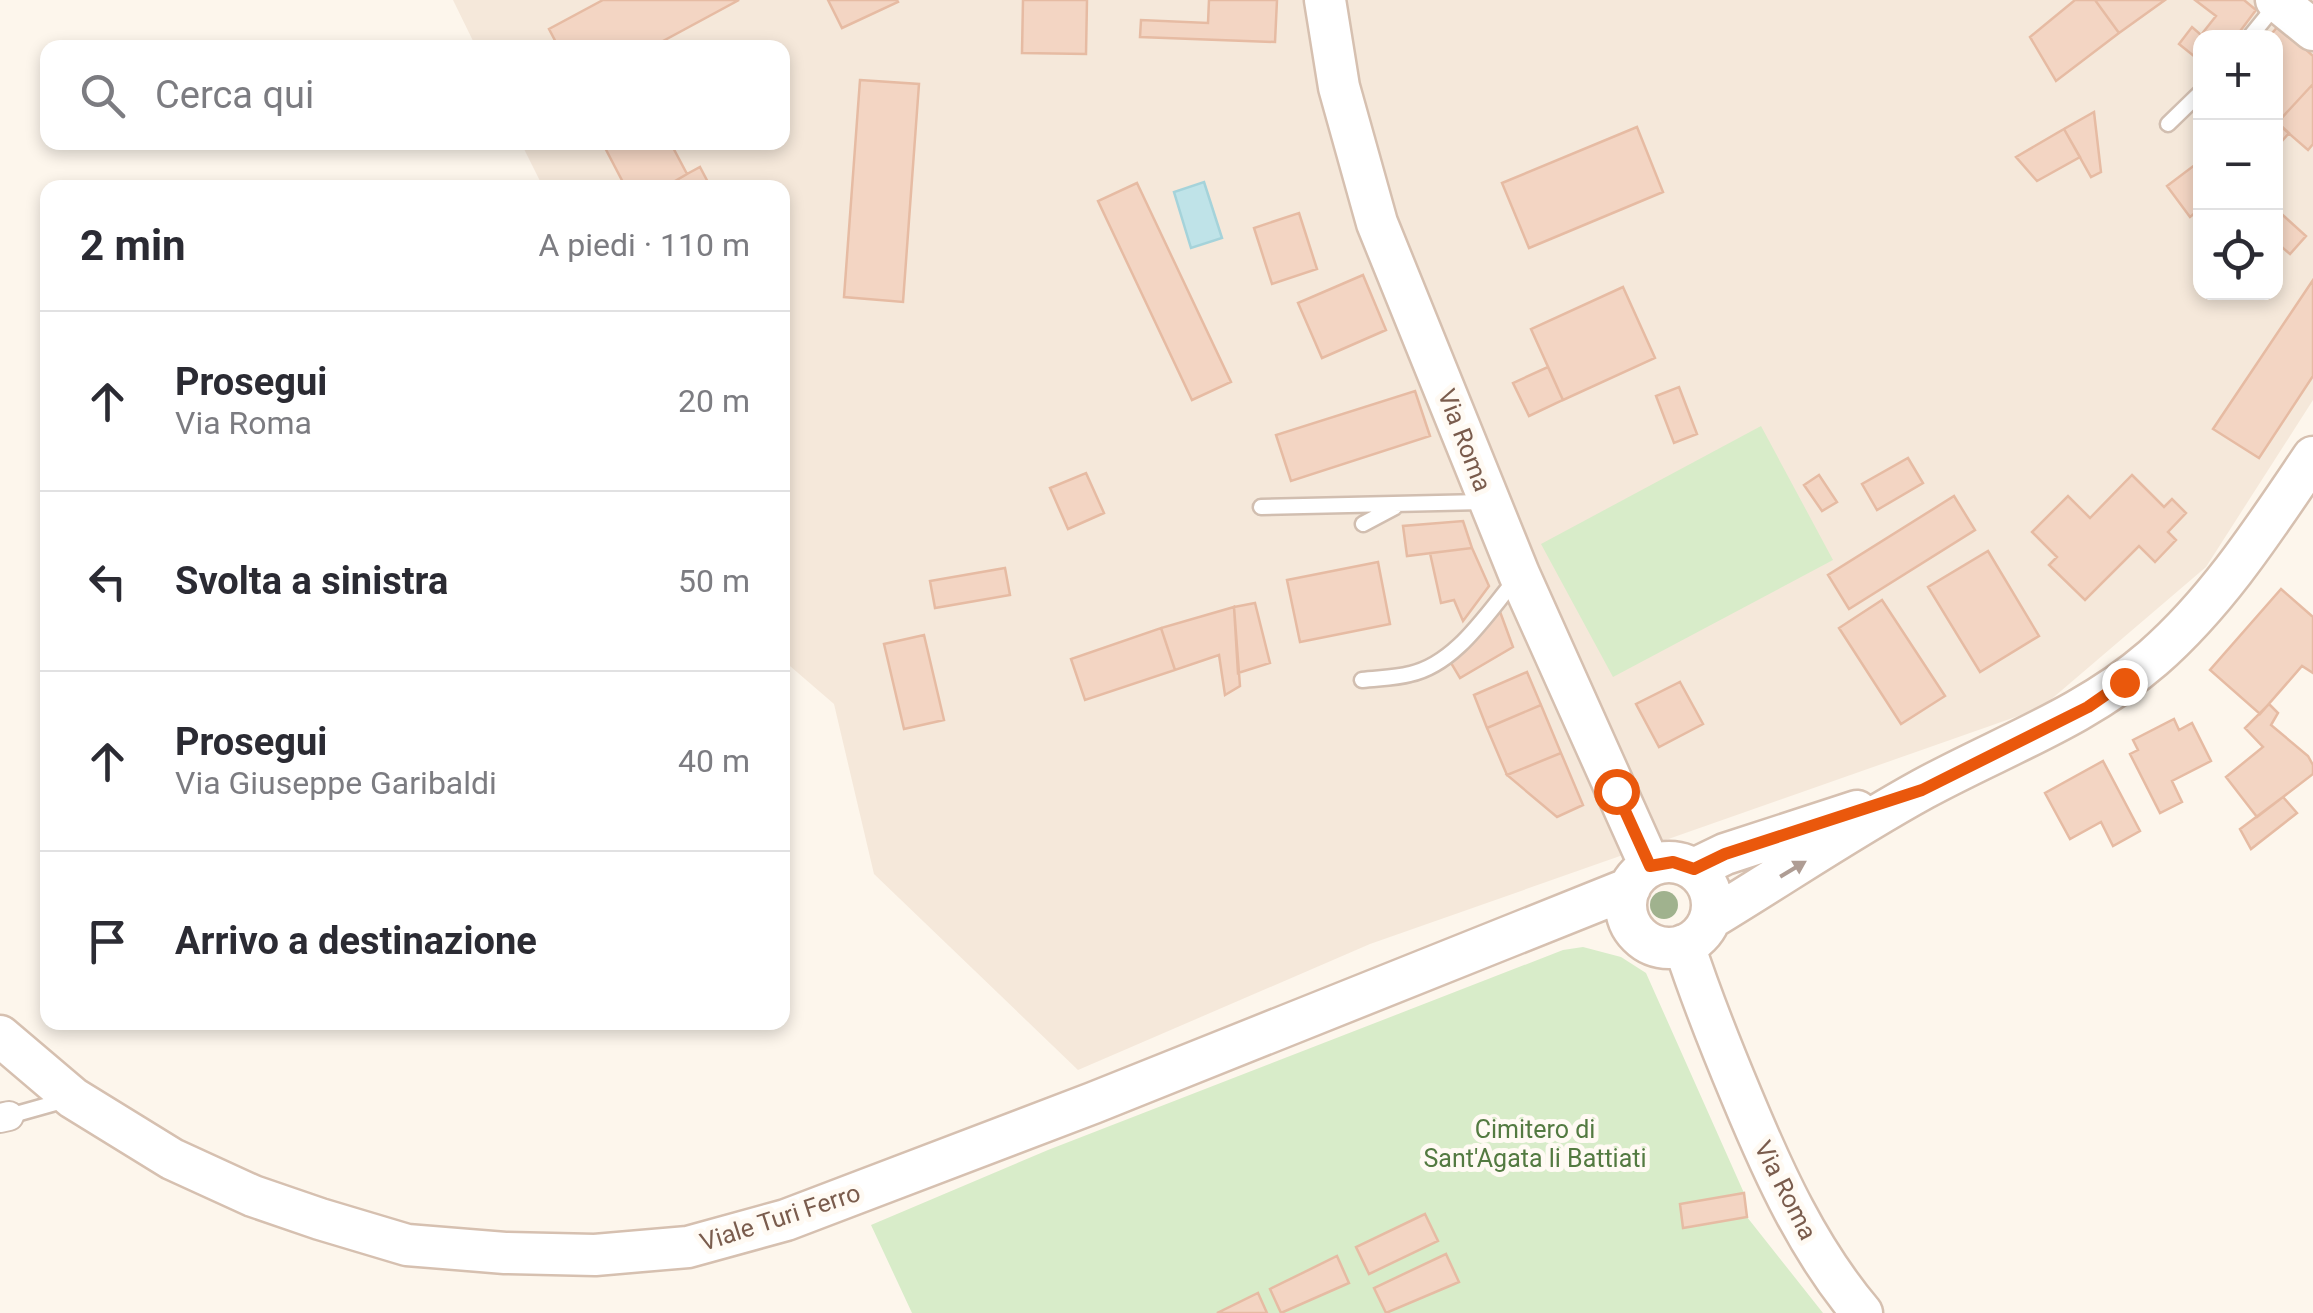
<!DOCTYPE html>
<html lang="it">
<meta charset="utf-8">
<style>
body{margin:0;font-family:Roboto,sans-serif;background:#f7f7f7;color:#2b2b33}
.controls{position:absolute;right:30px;top:30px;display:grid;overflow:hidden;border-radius:20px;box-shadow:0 5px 15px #0003}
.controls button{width:90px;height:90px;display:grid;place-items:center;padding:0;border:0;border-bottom:2px solid #e1e1e2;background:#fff;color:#2b2b33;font:50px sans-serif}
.stop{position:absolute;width:30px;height:30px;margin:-22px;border:8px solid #ea580c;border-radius:50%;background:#fff}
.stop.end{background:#ea580c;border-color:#fff;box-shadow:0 2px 10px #0008}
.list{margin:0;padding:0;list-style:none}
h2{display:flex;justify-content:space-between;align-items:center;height:130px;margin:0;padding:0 40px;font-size:42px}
h2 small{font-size:32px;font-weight:400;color:#7c7c81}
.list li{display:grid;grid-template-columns:65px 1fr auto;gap:30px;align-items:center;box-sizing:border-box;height:180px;padding:0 40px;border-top:2px solid #e1e1e2}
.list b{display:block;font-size:38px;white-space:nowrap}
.list p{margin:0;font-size:32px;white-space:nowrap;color:#7c7c81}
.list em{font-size:32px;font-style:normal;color:#7c7c81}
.icon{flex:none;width:55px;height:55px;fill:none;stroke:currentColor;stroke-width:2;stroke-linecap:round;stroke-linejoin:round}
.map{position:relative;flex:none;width:2313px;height:1313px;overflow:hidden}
.search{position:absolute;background:#fff;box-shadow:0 5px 15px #0003;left:40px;top:40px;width:750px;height:110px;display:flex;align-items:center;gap:25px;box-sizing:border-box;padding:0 35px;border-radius:20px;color:#7c7c81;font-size:38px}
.panel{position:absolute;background:#fff;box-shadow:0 5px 15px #0003;left:40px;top:180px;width:750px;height:850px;border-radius:20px}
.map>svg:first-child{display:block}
.residential{fill:#f5e8da;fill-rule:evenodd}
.green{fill:#d8ecc9}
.water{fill:#bfe3e8;stroke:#a5d3da;stroke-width:2.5}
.building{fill:#f3d5c3;stroke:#e6bba3;stroke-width:2.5}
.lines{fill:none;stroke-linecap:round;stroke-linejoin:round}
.lane-casing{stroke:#d1beb0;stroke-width:19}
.street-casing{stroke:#d1beb0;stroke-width:32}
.secondary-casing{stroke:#d6c0b0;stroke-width:45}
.lane{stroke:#fff;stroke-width:14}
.street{stroke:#fff;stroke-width:28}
.secondary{stroke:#fff;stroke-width:40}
.tree{fill:#a0b28e}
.oneway{fill:#af9d94}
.route{stroke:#ea580c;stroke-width:12}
.labels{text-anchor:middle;stroke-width:10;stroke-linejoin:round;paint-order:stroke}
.street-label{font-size:25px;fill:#7a5c4d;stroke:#fffaf3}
.park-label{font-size:25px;fill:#537a41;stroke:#fffaf3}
</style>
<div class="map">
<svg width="2313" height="1313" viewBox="0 0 2313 1313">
<rect width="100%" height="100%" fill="#fdf6ec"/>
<path class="residential" d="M453,0H2313V400L2206,567L2041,708L1370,944L1078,1070L874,874L834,704L783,660L782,188L543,187L521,143L782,142V48L476,47ZM2200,38H2276V292H2200Z"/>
<path class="green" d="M1761,426L1833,560L1613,677L1541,544Z
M1583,947L1621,957L1646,973L1744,1193L1747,1217L1823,1313H912L871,1225L1048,1150L1563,950Z"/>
<path class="water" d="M1204,182L1222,238L1191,248L1174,192Z"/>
<path class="building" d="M603,0H739L650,48H559L549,29Z
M828,0H897L898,2L842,28Z
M1023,0H1087L1086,54L1022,53Z
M1209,0H1277L1275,42L1140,37L1141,20L1208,23Z
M2075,0H2095L2119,33L2056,81L2030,37Z
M2095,0H2165L2119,33Z
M2195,0H2244L2256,10L2235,38H2200V61L2179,44L2192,27L2201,35L2216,16Z
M2279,25L2313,56V84L2277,123L2276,38H2268Z
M860,80L919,84L903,302L844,297Z
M2313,84V144L2308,150L2277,123Z
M2094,112L2101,172L2091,177L2064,129Z
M2276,121L2289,133L2276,148Z
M1637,127L1663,192L1529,248L1502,183Z
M2064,129L2080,157L2037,181L2016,157Z
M602,142H670L687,174L663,188H626Z
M2196,164L2200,171V209L2190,217L2167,186Z
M700,167L711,188H663L687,174Z
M1137,183L1231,382L1192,400L1098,201Z
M2276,209L2306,236L2290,254L2276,242Z
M1299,213L1317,269L1272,284L1254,228Z
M1363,275L1386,330L1322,358L1298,303Z
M2313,280V376L2259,458L2213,429Z
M1623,287L1655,358L1563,400L1531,329Z
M1548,367L1563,400L1529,416L1513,383Z
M1679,387L1697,434L1674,443L1656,396Z
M1415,391L1430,436L1291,481L1276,435Z
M1908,458L1923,483L1877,510L1862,484Z
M1086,473L1104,513L1068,529L1050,488Z
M1819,475L1837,502L1822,511L1804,485Z
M2132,475L2164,507L2172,499L2186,513L2168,532L2176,540L2155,562L2139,546L2085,600L2049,565L2057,557L2032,532L2068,496L2090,518Z
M1954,496L1975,530L1849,609L1828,575Z
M1463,521L1472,548L1407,556L1403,526Z
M1472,548L1489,586L1463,621L1454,600L1441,603L1430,553Z
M1988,551L2039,636L1980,672L1928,587Z
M1378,562L1390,624L1300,642L1287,580Z
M1005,568L1010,595L935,608L930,581Z
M2281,589L2313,617V673L2302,666L2260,714L2210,670Z
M1882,600L1945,696L1901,724L1839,628Z
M1255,603L1270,663L1238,673L1234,607Z
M1234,607L1240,686L1225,695L1219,655L1175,670L1161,628Z
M1499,609L1513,647L1460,678L1451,663Z
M1161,628L1175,670L1085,700L1071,659Z
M924,635L944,720L904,729L884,644Z
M1527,672L1541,705L1487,728L1474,695Z
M1680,682L1703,724L1659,747L1636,704Z
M2269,704L2278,713L2271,725L2308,756L2313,765V774L2257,817L2226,777L2263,747L2245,728Z
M1541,705L1561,753L1507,775L1487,728Z
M2174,719L2179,730L2192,723L2211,761L2172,781L2182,802L2160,813L2130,754L2138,750L2133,740Z
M1561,753L1583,805L1557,817L1507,775Z
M2103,761L2140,831L2113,846L2101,822L2070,839L2045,793Z
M2283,797L2297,813L2251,849L2240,829Z
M1744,1193L1747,1217L1683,1228L1680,1204Z
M1425,1214L1438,1241L1369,1274L1356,1247Z
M1446,1254L1459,1282L1386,1313L1374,1288Z
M1337,1256L1349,1283L1281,1313L1270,1289Z
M1258,1293L1267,1313H1217Z"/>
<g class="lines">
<g class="lane-casing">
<path id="lane" d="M2249,38L2275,6
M2168,124L2200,93
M1261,507L1483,502
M1363,524L1395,507
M1362,680C1378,678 1395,678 1410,674C1456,664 1487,613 1516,579
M9,1116L66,1100"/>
</g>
<g class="street-casing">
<path id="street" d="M0,1118L9,1116"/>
</g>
<g class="secondary-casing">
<path id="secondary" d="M1325,0L1339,87L1377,223L1519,574L1650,866
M2276,0L2313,30
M1626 905a43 43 0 1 1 86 0a43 43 0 1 1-86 0Z
M1694,869L1725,854L1857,811
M1710,919C1781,876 1850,829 1923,789C2002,746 2085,717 2153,658C2218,601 2265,528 2313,457
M1684,945C1701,997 1721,1047 1742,1097C1774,1174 1808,1249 1862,1313
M0,1036L73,1098L172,1159L253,1196L320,1219L407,1245L505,1253L595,1255L688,1247L786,1220L1093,1103L1630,888"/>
</g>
<use href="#lane" class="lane"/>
<use href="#street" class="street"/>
<use href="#secondary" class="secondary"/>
</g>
<circle class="tree" cx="1664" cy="905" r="14"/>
<defs><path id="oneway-solid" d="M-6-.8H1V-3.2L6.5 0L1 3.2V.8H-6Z" transform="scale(2.5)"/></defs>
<use class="oneway" href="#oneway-solid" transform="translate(1793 869) rotate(-31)"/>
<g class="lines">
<path class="route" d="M1616,791L1650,866L1673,862L1694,869L1725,854L1922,790L2088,707L2124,682"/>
</g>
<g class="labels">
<g class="street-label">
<text transform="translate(1465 440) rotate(69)" y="9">Via Roma</text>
<text transform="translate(1786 1190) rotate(63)" y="9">Via Roma</text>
<text transform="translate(780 1217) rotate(-18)" y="9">Viale Turi Ferro</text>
</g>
<g class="park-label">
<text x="1535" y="1138">Cimitero di<tspan x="1535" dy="29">Sant'Agata li Battiati</tspan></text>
</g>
</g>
</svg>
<div class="controls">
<button>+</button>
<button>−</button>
<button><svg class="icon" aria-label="locate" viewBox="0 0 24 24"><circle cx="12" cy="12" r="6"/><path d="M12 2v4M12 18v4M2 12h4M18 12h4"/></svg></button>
</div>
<div class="stop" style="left:1616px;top:791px"></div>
<div class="stop end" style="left:2124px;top:682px"></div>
<div class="search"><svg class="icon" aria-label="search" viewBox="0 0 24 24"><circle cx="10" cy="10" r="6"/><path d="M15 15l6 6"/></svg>Cerca qui</div>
<section class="panel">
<h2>2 min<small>A piedi · 110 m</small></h2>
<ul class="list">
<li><svg class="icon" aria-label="ahead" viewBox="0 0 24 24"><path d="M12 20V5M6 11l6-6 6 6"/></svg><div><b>Prosegui</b><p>Via Roma</p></div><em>20 m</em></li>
<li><svg class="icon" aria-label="left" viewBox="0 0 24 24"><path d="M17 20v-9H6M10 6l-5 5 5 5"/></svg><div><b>Svolta a sinistra</b></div><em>50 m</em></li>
<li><svg class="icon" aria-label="ahead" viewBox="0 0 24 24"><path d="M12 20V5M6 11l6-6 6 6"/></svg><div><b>Prosegui</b><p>Via Giuseppe Garibaldi</p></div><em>40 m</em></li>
<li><svg class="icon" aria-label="arrive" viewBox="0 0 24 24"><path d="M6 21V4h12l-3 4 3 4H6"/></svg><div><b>Arrivo a destinazione</b></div></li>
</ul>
</section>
</div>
